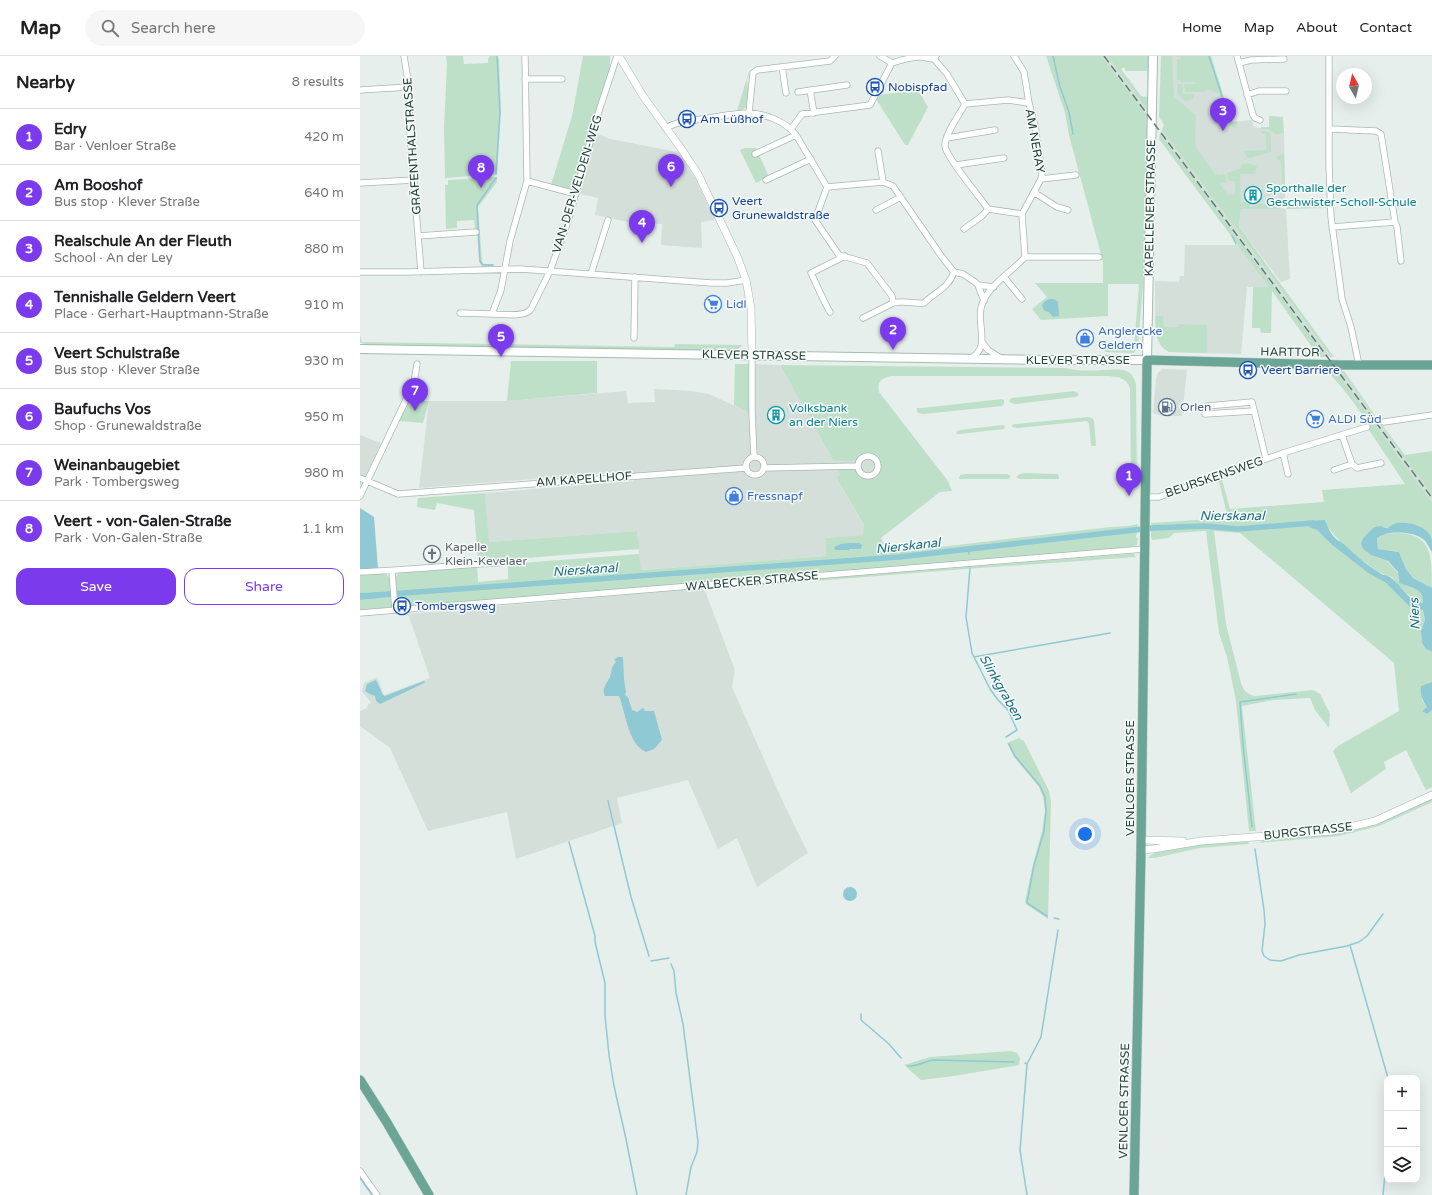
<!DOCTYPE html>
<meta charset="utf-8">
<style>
body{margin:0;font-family:"Varela Round",sans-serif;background:#f6f6f6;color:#202124}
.controls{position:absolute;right:12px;bottom:12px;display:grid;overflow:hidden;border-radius:8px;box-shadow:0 4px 16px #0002}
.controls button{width:36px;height:36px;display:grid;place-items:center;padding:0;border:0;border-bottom:1px solid #e0e0e0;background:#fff;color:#202124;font:20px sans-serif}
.compass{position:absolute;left:976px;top:12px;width:36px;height:36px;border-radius:50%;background:#fff;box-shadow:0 4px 16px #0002;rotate:352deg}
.you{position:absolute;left:725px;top:778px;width:14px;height:14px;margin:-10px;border:3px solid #fff;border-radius:50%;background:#1a73e8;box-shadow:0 0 0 6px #1a73e833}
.badge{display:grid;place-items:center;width:26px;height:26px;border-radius:50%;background:#7c3aed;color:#fff;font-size:13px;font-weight:700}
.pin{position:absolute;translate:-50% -33px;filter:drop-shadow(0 1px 2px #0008)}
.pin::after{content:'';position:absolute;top:21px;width:14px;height:12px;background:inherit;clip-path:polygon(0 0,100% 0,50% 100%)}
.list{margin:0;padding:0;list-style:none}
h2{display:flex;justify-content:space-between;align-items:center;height:52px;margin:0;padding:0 16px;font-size:17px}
h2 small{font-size:13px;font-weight:400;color:#757577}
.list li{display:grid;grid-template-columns:26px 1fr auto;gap:12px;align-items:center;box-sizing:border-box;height:56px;padding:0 16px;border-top:1px solid #e0e0e0}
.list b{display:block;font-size:15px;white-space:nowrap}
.list p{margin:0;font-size:13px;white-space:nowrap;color:#757577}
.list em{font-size:13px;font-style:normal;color:#757577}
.actions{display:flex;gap:8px;padding:12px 16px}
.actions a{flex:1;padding:9px 0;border:1px solid #7c3aed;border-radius:12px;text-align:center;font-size:14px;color:#7c3aed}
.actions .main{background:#7c3aed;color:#fff}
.icon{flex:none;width:22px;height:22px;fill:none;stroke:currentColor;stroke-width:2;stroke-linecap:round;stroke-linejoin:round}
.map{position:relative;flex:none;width:1072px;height:1139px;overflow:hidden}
header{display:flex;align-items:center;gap:24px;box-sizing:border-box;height:56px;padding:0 20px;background:#fff;border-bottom:1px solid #e0e0e0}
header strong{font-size:19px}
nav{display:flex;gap:22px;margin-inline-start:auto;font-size:14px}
.search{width:280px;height:36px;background:#f6f6f6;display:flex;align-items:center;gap:10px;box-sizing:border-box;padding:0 14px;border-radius:22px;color:#757577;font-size:15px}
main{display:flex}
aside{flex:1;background:#fff}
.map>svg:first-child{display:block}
.built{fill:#d4dfda}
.green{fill:#bfe0c8;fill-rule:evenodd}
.water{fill:#8ec9d4}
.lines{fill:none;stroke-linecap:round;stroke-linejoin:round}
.stream{stroke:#8ec9d4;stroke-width:1.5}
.canal{stroke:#8ec9d4;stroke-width:5.5}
.minor-casing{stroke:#a8b8b2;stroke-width:7}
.tertiary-casing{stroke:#a8b8b2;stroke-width:8}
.secondary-casing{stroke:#a4bbb3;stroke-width:10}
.primary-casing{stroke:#c2cac8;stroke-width:10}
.minor{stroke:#fff;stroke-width:5.5}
.tertiary{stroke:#fff;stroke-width:7}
.secondary{stroke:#fff;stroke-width:8}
.primary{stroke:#6aa596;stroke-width:9}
.rail{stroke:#5f7d75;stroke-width:1.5;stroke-dasharray:8 4;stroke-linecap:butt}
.labels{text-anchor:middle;stroke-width:3;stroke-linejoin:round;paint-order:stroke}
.transit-label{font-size:12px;fill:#164399;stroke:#f7fbf9;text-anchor:start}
.street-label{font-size:12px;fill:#24423a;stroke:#f7fbf9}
.culture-label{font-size:12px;fill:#0d838f;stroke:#f7fbf9;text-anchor:start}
.shop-label{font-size:12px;fill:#366cbe;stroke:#f7fbf9;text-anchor:start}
.service-label{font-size:12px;fill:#4e5e75;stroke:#f7fbf9;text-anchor:start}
.worship-label{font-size:12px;fill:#5b616d;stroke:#f7fbf9;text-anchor:start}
.water-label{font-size:13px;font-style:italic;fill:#1c6f80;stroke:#f7fbf9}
</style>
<header>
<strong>Map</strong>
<div class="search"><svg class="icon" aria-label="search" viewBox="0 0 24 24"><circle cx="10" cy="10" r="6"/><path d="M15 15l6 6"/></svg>Search here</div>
<nav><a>Home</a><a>Map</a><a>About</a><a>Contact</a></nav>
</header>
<main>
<aside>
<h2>Nearby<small>8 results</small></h2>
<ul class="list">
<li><span class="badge">1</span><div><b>Edry</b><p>Bar · Venloer Straße</p></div><em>420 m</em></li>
<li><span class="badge">2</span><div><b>Am Booshof</b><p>Bus stop · Klever Straße</p></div><em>640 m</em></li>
<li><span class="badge">3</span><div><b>Realschule An der Fleuth</b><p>School · An der Ley</p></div><em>880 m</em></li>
<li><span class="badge">4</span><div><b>Tennishalle Geldern Veert</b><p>Place · Gerhart-Hauptmann-Straße</p></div><em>910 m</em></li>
<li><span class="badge">5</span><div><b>Veert Schulstraße</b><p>Bus stop · Klever Straße</p></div><em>930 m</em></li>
<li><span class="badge">6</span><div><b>Baufuchs Vos</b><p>Shop · Grunewaldstraße</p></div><em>950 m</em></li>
<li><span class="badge">7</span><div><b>Weinanbaugebiet</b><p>Park · Tombergsweg</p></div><em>980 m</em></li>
<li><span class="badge">8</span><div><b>Veert - von-Galen-Straße</b><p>Park · Von-Galen-Straße</p></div><em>1.1 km</em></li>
</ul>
<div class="actions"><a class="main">Save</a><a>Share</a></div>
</aside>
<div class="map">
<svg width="1072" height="1139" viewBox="0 0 1072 1139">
<rect width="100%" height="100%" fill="#e6efeb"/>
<path class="built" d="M742,0H747L790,58V64Z
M806,0H838L857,27L862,41L864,40L868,54V61L870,62L872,66L892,64L894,71L907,73L917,79L924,77L925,142L923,146H920V152L926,153L930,223L921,226L879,171L881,153L867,146L805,60Z
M802,74L971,301H966L800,77Z
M235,77L250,83L318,96L335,122L355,164L341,166L342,192L301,189L302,168L268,166L235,159L238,142L220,138L232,92H230Z
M825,189H879L909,231H887L881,298L809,296L802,291L798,285L795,260V225L819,226L820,220H824Z
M393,308L420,309L473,404H495L503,398L507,397L514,398L519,404L520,412L519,416L512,421L480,418L476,421L504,470V479L465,482L466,500L280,514L277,475L128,486L125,437L273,425L272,415L59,432L69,345H147L266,335L268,347L295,346L294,333L332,335L349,338L386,355Z
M802,313L827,314L822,360H802L793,357L796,323L798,317Z
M976,315H981L1072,439V446Z
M0,379L21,387L0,433Z
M344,532L375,614L372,631L423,746L448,797L397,831L377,782L358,793L328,724L257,742L262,767L156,803L147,756L68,775L30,692L0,670V655L7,652L8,648L11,647L2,635L4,627L17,621L24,639L70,622L48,558Z"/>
<path class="green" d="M86,0H103L104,8L128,7V3L130,0H138L139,3L141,56L137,118L85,122L84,71L87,8Z
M223,0H250V14L226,87L215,127L210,133L191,129L212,60Z
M686,0H742L790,64L786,205L784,217L778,290L774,297L745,296V293L771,294L774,291L779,228H748V260L681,264L672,253L687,241L675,227H743V206L709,79L705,57Z
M747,0H791L790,58ZM764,11L766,15H787L788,41L781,40L761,13Z
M801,0H812L814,41L836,59L835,90L855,118L859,119L865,118L867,126L860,128L868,139L875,138V125H869L866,117L880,113L881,109L888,107L897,110L895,118H880L881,146H890V151L898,150V148H915L916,146H920V153H881L879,171L974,301H971L802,74L804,69L799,61Z
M817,0H834V3V0H851L868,54V61L870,62L872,66L877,65V72L872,71L869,66H867L861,45L863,44V42H861L858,37L852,36L851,34H845V36H825L824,28H835V26H821L820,24H817V3H820V1H817Z
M389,15C389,18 388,21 387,24C387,37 396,52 377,55Z
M817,28H822L823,38H834V43L826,45C818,41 817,37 817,28Z
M558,34L568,51L548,89H545L516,43L518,39Z
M909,60L923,61L924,77L917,79L907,73H901V71H909Z
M902,75H906L911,78V96L890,102L887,101L883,95L906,94V78H902Z
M800,77L966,301H959L912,235L911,277H901L900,272H892L893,231H909L799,83Z
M385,92H396L409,121L396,127L380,94Z
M924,98L925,133L923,134L921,105L917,104V100Z
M137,121V126L118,151L122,205L123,208H134L133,210L122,211L119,205L117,175H115L114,164L97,165V172L86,173L85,129H88V124Z
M928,150H967L968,152L926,153Z
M795,260H803L804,271H819V268L847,269V297L809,296L802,291L796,279Z
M0,280L2,286L314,291L315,288L383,289L377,294L314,295L9,290L0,286Z
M151,305H237V337L147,345Z
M375,308H393L392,361L386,355L374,349Z
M420,309L705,312C717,315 731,315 743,314C758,314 771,310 776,328L777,423H771L770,332C766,322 759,321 749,320H531C521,323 517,325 519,336L588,425L592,435L580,436L521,482L527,497H530L750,471L768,470L778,468L776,482H778L777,489L767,492L37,551L35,522L40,515L117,510L118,526L148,523V508L279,498L281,514L466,500L465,482L503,479L504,469L476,421L480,418L478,414C483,414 489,413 493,414C500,416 502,423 510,421C524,419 523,397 508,397C502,397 500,402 495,404C489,406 480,404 473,404Z
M967,315H976L1072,446V483C1062,467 1051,469 1034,468L1029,472L1014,471L1004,481L1003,493L1011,499L1027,505L1038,517V525C1049,530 1064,533 1063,547C1050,543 1040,532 1032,521C1021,519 1015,514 1008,508C1006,506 1002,505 1000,503C987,493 977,483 967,470L957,474L971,488L1008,517L1026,527L1049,550L1063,554L1065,564L1061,575L1062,587L1066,593L1072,596V626L1061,630L1062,644L1067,651L1063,655L1067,658L1072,654V731L1066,734L1046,694L1024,706L1026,713L991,737L973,695L978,690L1039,655L1034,607L880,477L854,475L866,568L881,627C884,635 886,638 895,640L953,634L960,638L970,658L969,672L955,654L950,642L913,644L882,650L896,775H889L876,645L867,601L859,577L846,475L814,477L809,482L792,484L791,481V467L851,463L869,466L858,422L861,420L870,453L964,446L962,434L1045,428L1009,374V368C996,350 983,331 967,315Z
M981,315H984L1019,365L1045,399L1072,395V439Z
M714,335L718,337V340L715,341L655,348L649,346L651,342Z
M642,343L644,344V348L642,350L563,358L558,357L557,355V352H562Z
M48,345H69L63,367L38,365Z
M728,361L732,362L734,365L736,390H732L731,388L729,368L727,365L658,372L652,371V369L655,368Z
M642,369L645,370L644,373L600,378H597L596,376L600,374Z
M664,417L695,418H698L699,421V423H660L656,421L660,418Z
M606,418H647L651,420L648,423H599L600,419Z
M125,437L129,486L277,475L279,493L118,506L114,454L77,447L75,454L57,451L58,442Z
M1038,477C1072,478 1072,500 1072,532L1053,522L1046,513L1039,496C1032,494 1025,495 1018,493L1017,481L1022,478Z
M769,498H774L776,501L605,513L344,534V532Z
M0,518H26C31,522 31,528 31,535L0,537Z
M32,541V551L0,554V544Z
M659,682L664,685L689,735L691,746L688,863L666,848L665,845L673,809L682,775L685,755L683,741L679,731L654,701L647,687Z
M1072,742V746L1068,748L1019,770L979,780L899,787L904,784L978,778L1017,768Z
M884,785L888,786L889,788L840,792L795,802H788L791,799L796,796L840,788Z
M650,995L657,997L660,1002L659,1009L594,1020L561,1024L544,1009L570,1001Z"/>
<path class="water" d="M690,243H694L698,246L699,260L693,261L689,256C684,255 683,254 682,249L685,245Z
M0,452L14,461L18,513H0Z
M965,464C967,471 973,482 979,485C982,487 984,488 986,490C998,502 1010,511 1023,519C1033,518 1043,536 1051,542C1054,544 1058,546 1063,547C1064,533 1051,531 1039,527L1038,516L1028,505L1011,499L1003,493L1001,487L1004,481L1014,471L1021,470C1030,475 1028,470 1034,468C1046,464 1069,470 1072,484C1072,487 1072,492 1072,496C1069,492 1067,486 1063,483C1053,475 1026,474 1017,482L1018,493L1039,496L1046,513L1053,522L1072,532V596L1066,593L1062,587L1061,575L1065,564L1063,554L1049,550L1026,527L1008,517L971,488L957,474L949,471L950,465Z
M489,487H499L502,489L501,493H489V494H475L474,491L481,488Z
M31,535L32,541L0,544V537Z
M258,601H263L264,623L266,636L265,639L268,641L272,654L277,656L283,652L285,655H294L302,684L294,693L286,696C268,688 266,658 259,640H245C241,633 247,627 250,621C252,615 251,611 256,606L254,604Z
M16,624L23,639L25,640L64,625L65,626L64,627L20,648L16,645L15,640L10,638L5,635L7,628Z
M1072,626V654L1067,658L1062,655L1067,651C1062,643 1060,639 1061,630Z
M483 838a7 7 0 1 1 14 0a7 7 0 1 1-14 0Z"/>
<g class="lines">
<path class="stream" d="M693,0L700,31L709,56L713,78
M849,0L862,40
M136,118L140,56L137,0
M872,180L876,188
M133,209H123L120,205L117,149L136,122
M608,494L609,498
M610,512L606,561L612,597L630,633L638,644L648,654L657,674L646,681
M614,601L750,577
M649,688L655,700L680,730L685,741L686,755L684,775L674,809L667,847L687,860
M248,745L271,841L289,900
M892,771L883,689L880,646L936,638
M209,786L235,880V886L245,927V960L249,999L254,1030L266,1083L277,1139
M895,793L904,854L905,868L902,895L904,900L910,904L921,905L939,899L987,890L999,886L1007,880L1023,858
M694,862L699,863
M990,889L1028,1022
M291,905L309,902
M311,908L314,915L316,937L323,968L338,1086L337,1096L331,1111L326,1139
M501,958V964L529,988L541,1002
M665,1007L667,1008L681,981L698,874
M548,1010C555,1011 566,1005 574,1004L654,1006
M0,1122L12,1139
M667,1139L660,1094L667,1008
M1023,1139L1027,1096"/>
<path class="canal" d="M30,538L539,501L792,472L845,470L878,473L953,467L955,469"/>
<g class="minor-casing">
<path id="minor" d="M44,0L49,31L50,78L61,216
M165,0L167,125L150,185L141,234L132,258C142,258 165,262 171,253L190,215L208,165L237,61L257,0
M520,0L532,7C541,4 551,1 561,1C566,1 569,3 574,3
M576,0L574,3L587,18L605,48
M654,0L664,16L669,47
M877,0L893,59L895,62L900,64
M969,0V108L971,161L982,243L991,271L999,309
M879,7L891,4L924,3
M422,11L426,37
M165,23H202
M0,34L49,31
M450,34L454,57
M438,36L487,29
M887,39L899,35H926
M389,57L393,17L397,14L470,5L475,0
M306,72C317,65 330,65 342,63C357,61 374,57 389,57C406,58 425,65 436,79L467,131L523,126L533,130L582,201L594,216L603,218L615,226L618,229L634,231
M431,73L442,58L510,49L532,7
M969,73L1016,75L1021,78L1035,166L972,171
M587,82L635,74
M518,95L523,126
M395,98L436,79
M596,109L644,102
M681,123L716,119
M406,124L451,103
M167,125L216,138
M0,127L54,124
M467,131L455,164L479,199L507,207L532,240L533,247C543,244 554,248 564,247C576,235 588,233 594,216
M675,137L697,151L708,154
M516,154L541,141
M1035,166L1037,171L1041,205
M604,173L622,160L628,153
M58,180L116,176
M665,201H739
M0,216H48L161,213L351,227H367L386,224
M231,218L248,164
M644,221L662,243
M618,229L624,245
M470,256L465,247L451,217L485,200
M100,257L132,258
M503,262L533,247
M274,282L275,221
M622,286L628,294L641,302
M392,299V356L394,401
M610,303C631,291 617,271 621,252C626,230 651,217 665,201L662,158L681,123L682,117L675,70L669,47L648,44L605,48C600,58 584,79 585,90C586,101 620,141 628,153L662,158
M894,355L845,358L847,350L892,346L906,403
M1024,366L1072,359
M982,379L992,408L997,412L1021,407
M923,397L928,418
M498 410a10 10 0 1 1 20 0a10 10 0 1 1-20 0Z
M386 410a9 9 0 1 1 18 0a9 9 0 1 1-18 0Z
M404,412L498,410
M974,414L992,408
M0,422L38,438L386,412
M0,440L54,327L57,308
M786,441H799L923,397L1007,371
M32,515L35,554
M0,516C52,514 104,508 156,506
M0,557L784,493
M0,1115L17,1139"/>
</g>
<g class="tertiary-casing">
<path id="tertiary" d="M259,0L283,40L320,91L338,118L377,200L386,224L391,252L392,299
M781,784L823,785
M781,794L793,793L841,785L973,775L1015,765L1072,739"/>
</g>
<g class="secondary-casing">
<path id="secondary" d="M0,293L683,304H787L793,0"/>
</g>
<g class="primary-casing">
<path id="primary" d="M0,1024L26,1065L69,1139
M774,1139L781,794L787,304L981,309H1072"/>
</g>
<use href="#minor" class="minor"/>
<use href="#tertiary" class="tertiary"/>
<use href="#secondary" class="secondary"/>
<use href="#primary" class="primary"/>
<path class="rail" d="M744,0L1072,442"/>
</g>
<defs>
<g id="bus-ring" transform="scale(0.9)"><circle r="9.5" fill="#f7fbf9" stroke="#1a4fb4" stroke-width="1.5"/><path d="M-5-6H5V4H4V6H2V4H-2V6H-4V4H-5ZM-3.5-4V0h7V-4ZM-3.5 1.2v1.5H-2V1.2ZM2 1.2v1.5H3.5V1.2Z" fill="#1a4fb4"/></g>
<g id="building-ring" transform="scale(0.9)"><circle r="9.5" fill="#f7fbf9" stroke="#0f9aa8" stroke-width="1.5"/><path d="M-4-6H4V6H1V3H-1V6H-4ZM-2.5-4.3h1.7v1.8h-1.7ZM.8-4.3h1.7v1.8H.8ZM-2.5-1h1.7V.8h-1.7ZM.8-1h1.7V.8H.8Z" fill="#0f9aa8"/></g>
<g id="supermarket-ring" transform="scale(0.9)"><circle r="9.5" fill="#f7fbf9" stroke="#3f7fe0" stroke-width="1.5"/><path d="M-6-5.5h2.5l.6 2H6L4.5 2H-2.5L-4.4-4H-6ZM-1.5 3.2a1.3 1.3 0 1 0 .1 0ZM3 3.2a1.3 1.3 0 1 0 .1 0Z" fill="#3f7fe0"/></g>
<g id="shop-ring" transform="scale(0.9)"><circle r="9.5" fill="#f7fbf9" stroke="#3f7fe0" stroke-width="1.5"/><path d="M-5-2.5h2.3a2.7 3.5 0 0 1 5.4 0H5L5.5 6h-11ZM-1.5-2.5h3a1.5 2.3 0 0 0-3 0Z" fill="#3f7fe0"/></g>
<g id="fuel-ring" transform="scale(0.9)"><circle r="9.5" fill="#f7fbf9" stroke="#5c6f8a" stroke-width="1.5"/><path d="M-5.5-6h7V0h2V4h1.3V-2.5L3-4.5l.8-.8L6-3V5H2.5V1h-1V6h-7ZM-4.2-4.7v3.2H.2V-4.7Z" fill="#5c6f8a"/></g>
<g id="church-ring" transform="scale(0.9)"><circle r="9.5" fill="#f7fbf9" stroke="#6b7280" stroke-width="1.5"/><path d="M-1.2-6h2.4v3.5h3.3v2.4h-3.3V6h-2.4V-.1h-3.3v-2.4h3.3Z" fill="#6b7280"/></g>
</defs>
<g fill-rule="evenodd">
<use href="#bus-ring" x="515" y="31"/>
<use href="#bus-ring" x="327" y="63"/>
<use href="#building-ring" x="893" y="139"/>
<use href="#bus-ring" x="359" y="152"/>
<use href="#supermarket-ring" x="353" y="248"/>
<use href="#shop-ring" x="725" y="282"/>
<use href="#bus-ring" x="888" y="314"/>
<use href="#fuel-ring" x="807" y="351"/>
<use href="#building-ring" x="416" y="359"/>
<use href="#supermarket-ring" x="955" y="363"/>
<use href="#shop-ring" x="374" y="440"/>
<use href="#church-ring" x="72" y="498"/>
<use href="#bus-ring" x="42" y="550"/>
</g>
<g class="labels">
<g class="transit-label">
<text x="528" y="35">Nobispfad</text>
<text x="340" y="67">Am Lüßhof</text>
<text x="372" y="149">Veert<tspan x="372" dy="14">Grunewaldstraße</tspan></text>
<text x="901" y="318">Veert Barriere</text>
<text x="55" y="554">Tombergsweg</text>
</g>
<g class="street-label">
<text transform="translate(675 85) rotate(80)" y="4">AM NERAY</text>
<text transform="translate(52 90) rotate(-94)" y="4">GRÄFENTHALSTRASSE</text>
<text transform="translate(217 128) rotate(-73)" y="4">VAN-DER-VELDEN-WEG</text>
<text transform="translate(790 152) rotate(-89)" y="4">KAPELLENER STRASSE</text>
<text transform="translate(930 296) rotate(1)" y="4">HARTTOR</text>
<text transform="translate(394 299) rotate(1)" y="4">KLEVER STRASSE</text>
<text x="718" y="308">KLEVER STRASSE</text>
<text transform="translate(854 421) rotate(-19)" y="4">BEURSKENSWEG</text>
<text transform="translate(224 423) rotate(-4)" y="4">AM KAPELLHOF</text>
<text transform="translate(392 525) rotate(-5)" y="4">WALBECKER STRASSE</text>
<text transform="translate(770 722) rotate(-90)" y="4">VENLOER STRASSE</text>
<text transform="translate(948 775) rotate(-6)" y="4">BURGSTRASSE</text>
<text transform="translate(764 1045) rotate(-89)" y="4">VENLOER STRASSE</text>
</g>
<g class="culture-label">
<text x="906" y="136">Sporthalle der<tspan x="906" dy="14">Geschwister-Scholl-Schule</tspan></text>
<text x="429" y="356">Volksbank<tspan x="429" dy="14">an der Niers</tspan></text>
</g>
<g class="shop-label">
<text x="366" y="252">Lidl</text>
<text x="738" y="279">Anglerecke<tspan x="738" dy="14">Geldern</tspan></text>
<text x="968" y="367">ALDI Süd</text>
<text x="387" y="444">Fressnapf</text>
</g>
<g class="service-label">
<text x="820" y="355">Orlen</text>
</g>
<g class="worship-label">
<text x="85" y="495">Kapelle<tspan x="85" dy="14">Klein-Kevelaer</tspan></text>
</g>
<g class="water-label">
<text x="872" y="464">Nierskanal</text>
<text transform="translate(548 489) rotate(-6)" y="5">Nierskanal</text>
<text transform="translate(225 513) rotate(-4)" y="5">Nierskanal</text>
<text transform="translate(1054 558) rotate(-93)" y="5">Niers</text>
<text transform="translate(642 631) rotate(60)" y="5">Slinkgraben</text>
</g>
</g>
</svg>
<div class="controls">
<button>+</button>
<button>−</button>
<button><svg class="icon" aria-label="layers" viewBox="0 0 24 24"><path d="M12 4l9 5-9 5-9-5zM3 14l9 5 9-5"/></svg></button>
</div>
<svg class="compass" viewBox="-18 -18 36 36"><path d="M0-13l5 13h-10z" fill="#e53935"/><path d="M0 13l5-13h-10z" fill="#757577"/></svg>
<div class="you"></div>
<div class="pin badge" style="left:769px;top:440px">1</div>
<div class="pin badge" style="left:533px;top:294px">2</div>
<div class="pin badge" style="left:863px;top:75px">3</div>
<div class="pin badge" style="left:282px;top:187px">4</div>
<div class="pin badge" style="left:141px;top:301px">5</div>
<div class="pin badge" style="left:311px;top:131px">6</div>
<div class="pin badge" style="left:55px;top:355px">7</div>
<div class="pin badge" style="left:121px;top:132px">8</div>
</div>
</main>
